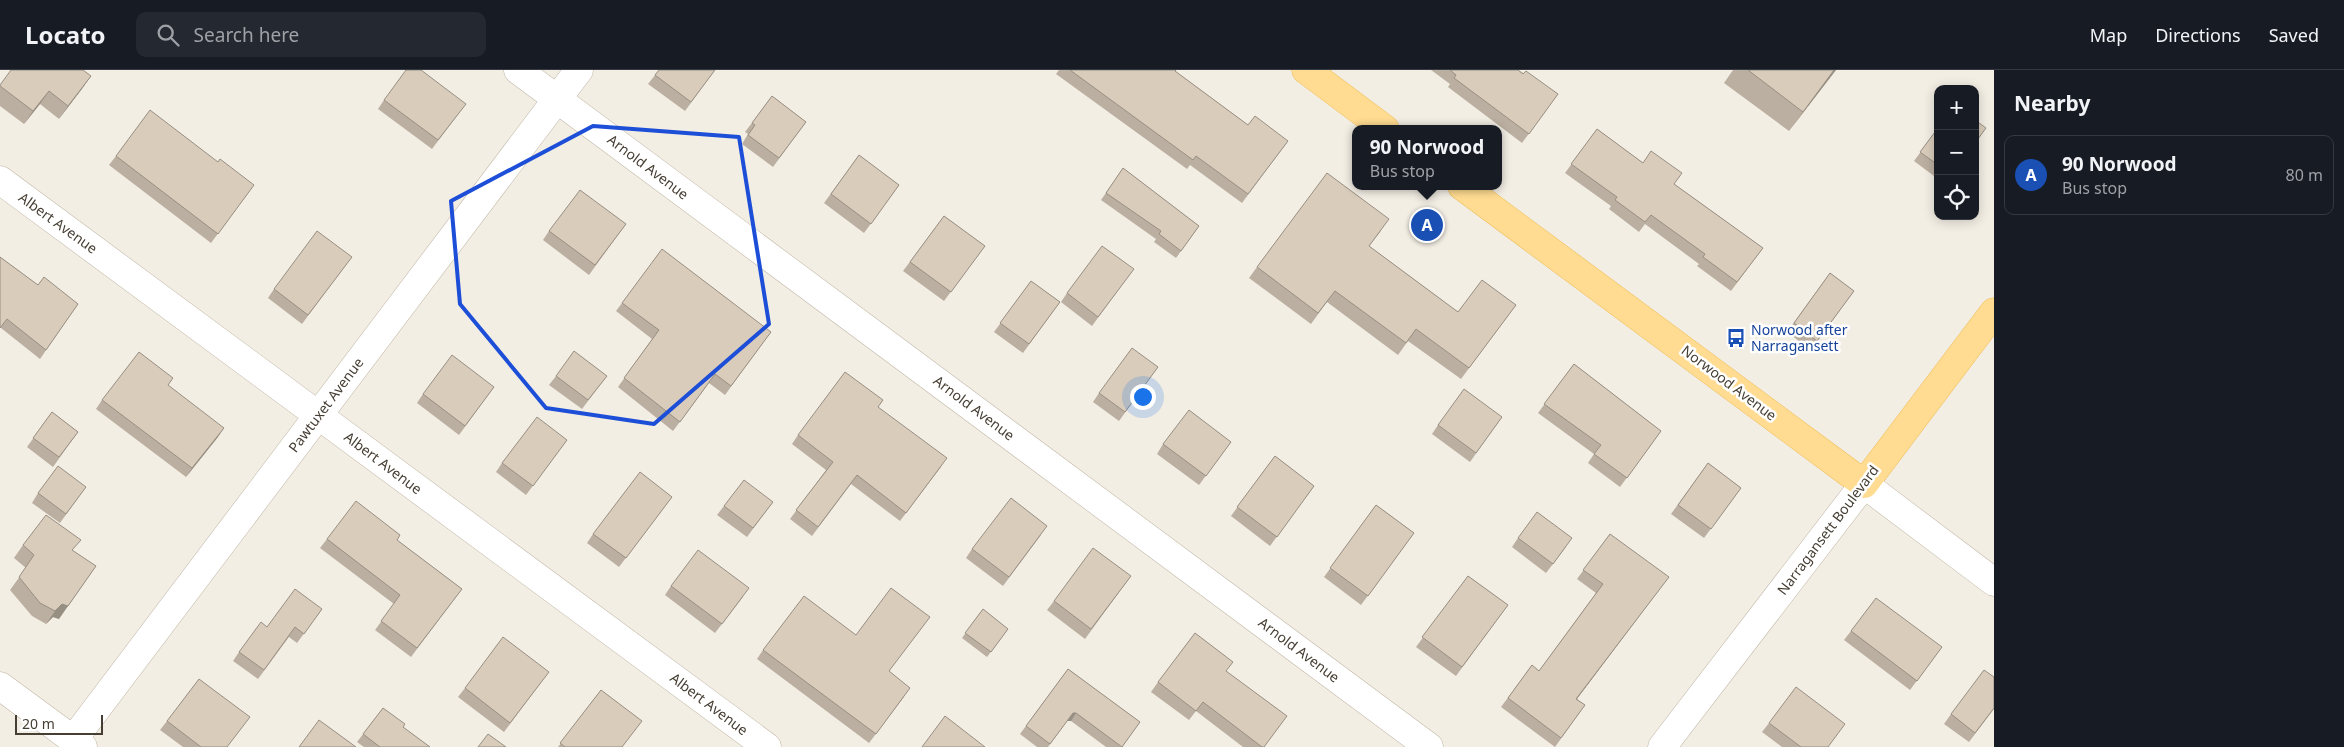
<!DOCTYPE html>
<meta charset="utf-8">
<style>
body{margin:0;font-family:"Noto Sans",sans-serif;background:#242831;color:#f1f3f6}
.controls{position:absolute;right:15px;top:15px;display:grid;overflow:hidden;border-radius:10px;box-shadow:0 2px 12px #0003}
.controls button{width:45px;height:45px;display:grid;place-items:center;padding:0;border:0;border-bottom:1px solid #363941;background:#171b24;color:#f1f3f6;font:25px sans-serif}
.scale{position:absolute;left:15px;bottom:12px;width:88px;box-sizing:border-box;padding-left:5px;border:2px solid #463e33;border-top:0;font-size:14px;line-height:18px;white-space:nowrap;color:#463e33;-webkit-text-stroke:4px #fff;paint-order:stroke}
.you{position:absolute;left:1142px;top:326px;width:18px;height:18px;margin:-12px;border:4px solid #fff;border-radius:50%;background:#1a73e8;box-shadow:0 0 0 8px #1a73e833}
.badge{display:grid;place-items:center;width:32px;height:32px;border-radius:50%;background:#ff2c0f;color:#fff;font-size:16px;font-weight:700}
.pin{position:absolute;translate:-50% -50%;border:2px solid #fff;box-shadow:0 1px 5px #0006}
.popup{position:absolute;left:1352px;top:55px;width:150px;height:65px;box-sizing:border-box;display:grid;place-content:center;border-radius:10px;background:#171b24;filter:drop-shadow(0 1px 4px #0005);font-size:16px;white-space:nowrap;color:#9ea1a6}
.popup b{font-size:19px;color:#f1f3f6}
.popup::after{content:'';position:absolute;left:50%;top:100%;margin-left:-10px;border:10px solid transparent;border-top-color:#171b24}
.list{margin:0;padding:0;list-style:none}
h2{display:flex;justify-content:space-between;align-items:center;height:65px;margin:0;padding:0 20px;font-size:21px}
h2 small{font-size:16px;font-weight:400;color:#9ea1a6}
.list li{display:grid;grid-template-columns:32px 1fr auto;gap:15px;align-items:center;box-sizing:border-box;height:80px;margin:0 10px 10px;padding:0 10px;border:1px solid #363941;border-radius:10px}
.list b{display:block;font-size:19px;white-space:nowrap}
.list p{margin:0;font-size:16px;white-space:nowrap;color:#9ea1a6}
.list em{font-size:16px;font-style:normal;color:#9ea1a6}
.icon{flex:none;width:28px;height:28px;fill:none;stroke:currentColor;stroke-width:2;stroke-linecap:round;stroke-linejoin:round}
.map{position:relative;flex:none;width:1994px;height:677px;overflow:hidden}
header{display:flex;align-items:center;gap:30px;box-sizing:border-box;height:70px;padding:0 25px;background:#171b24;border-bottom:1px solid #363941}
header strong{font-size:24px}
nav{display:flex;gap:28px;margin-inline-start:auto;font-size:18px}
.search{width:350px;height:45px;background:#242831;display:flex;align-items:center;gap:12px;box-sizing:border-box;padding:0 18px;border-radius:10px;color:#9ea1a6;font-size:19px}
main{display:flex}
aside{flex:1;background:#171b24}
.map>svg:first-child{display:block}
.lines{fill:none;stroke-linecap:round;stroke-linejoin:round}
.minor-casing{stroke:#c0b6a6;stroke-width:29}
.major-casing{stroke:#edbc58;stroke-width:29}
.minor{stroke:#fff;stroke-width:28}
.major{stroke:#ffdc91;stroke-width:28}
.wall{fill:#bbafa1}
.shaded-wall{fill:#988f83}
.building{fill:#d9ccbb;stroke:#988f83}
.marked{fill:none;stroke:#1d4ed8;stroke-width:4;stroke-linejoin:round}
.labels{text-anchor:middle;stroke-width:5;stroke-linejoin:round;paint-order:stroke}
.street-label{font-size:14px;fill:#463e33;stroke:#fff}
.transit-label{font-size:14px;fill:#164399;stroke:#fff;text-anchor:start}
</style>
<header>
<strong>Locato</strong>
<div class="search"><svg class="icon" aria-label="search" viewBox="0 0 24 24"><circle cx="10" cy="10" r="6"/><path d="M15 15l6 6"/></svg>Search here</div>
<nav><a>Map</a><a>Directions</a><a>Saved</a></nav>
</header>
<main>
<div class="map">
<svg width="1994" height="677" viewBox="0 0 1994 677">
<rect width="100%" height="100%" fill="#f3eee4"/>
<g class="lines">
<g class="minor-casing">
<path id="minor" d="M518,0L1429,677
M0,110L767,677
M0,616L83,677
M73,670L579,0
M1662,677L1864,414L1994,512"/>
</g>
<g class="major-casing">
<path id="major" d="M1306,0L1385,59
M1462,116L1864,414L1994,242"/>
</g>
<use href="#minor" class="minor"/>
<use href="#major" class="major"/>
</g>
<path class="wall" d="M659,0H715L685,41L648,14Z
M1059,0H1176L1175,1L1248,55L1288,71L1242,133L1190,95L1187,99L1056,4Z
M1431,0H1518L1558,24L1522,73L1448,17L1450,14Z
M1733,0H1836L1789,61L1724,13Z
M91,6L59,49L40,34L24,54L0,36V15Z
M772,26L806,52L773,97L742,74L748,64L745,62Z
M384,30L459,43L432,79L378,39Z
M1938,58V109L1914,91Z
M1597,59L1643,93L1674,114L1763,178L1731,221L1697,196L1699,194L1645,154L1639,162L1609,139L1611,136L1565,103Z
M859,85L899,115L864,163L824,133Z
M116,86L247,124L211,173L109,95Z
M1123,98L1199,156L1176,188L1154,172L1156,169L1101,130Z
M944,146L985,176L944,231L903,201Z
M626,154L589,205L543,170L549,161Z
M1381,161L1369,176L1458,242L1516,235L1461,309L1408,271L1398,285L1327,232L1311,254L1249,208L1257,197Z
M0,187L38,215L78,234L40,289L1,258Z
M345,196L302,254L268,228L274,219Z
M1830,203L1854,221L1811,280L1787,262Z
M1127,208L1092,256L1061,232L1067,223Z
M1031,211L1060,232L1023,283L994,262Z
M622,233L771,262L725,325L709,313L673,361L618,317L652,269L616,241Z
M1574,294L1661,361L1620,417L1588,393L1594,384L1538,343Z
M1158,297L1119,351L1093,332L1099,323Z
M556,306H607L582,339L549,315Z
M168,315L218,367L186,407L96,339L102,330Z
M494,317L459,365L417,333L423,324Z
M878,337L941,397L900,451L851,414L812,466L790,449L826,400L792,374L798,365Z
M52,342L78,362L53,397L27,377Z
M1502,347L1470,392L1432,364L1438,355Z
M567,370L526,425L496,402L502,393Z
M1231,372L1199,415L1157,384L1163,374Z
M1275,386L1314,416L1270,476L1231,446Z
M1708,393L1741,418L1704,468L1671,444Z
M86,417L60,453L32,433L38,423Z
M672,427L619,497L587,473L593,464Z
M773,432L747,467L717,445L724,436Z
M1376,435L1414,463L1361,535L1324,507Z
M1610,464L1662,516L1577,629L1585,635L1555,677L1501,637L1532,595L1539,601L1596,523L1577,509Z
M1041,465L1003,516L966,488L972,479Z
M1518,468L1566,477L1546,503L1512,477Z
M327,469L397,470L462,519L411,587L375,560L394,534L320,478Z
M23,475L73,481L59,549L53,547L46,554L32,546L10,520L26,498L14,488Z
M1131,506L1085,569L1047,540L1054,531Z
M1468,506L1508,535L1456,606L1416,577Z
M671,516L743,527L715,563L665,525Z
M322,539L297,573L289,567L258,609L233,591L239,582L267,557Z
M983,539L1008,559L987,587L962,568Z
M1851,561L1942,577L1910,620L1844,570Z
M763,580L889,602L904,627L869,673L757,589Z
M1068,599L1140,652L1122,677H1106L1071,651H1067L1048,677H1037L1020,664Z
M1226,601L1265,677H1243L1196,641L1189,650L1151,622L1158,612Z
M542,611L504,662L458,627L465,618Z
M601,620L623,677H558Z
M383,638L403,657L430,677H364L357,672Z
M1994,639L1969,672L1944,654L1951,644Z
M167,651L228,677H183L160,660Z
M1769,653L1828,677H1782L1762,662Z"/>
<path class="shaded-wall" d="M1834,0H1836L1789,61L1803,42Z
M91,6L82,19L59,49L68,36Z
M49,21L40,34L24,54L33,41Z
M224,358L218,367L186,407L192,398Z
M96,496L59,549L53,547L46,554L55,541Z
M1669,507L1662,516L1570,638L1576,629Z
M1073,643H1076L1071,651H1067L1048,677Z"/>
<path class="building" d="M11,0H83L91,6L68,36L49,21L33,41L0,16V15Z
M406,0H421L466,34L438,70L384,30Z
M659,0H715L691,32L655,5Z
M1070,0H1176L1175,1L1248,55L1255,46L1288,71L1248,124L1196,86L1193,90Z
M1450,0H1518L1523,4L1526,1L1558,24L1529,64L1454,8L1456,5Z
M1748,0H1834L1803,42Z
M772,26L806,52L779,88L748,65L755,55L752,53Z
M150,40L218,92L220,89L254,115L218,164L116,86Z
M1975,50L1986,58L1975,73Z
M1938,58V95L1920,82Z
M1597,59L1643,93L1651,81L1682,103L1674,114L1763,178L1737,212L1703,187L1705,184L1651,145L1645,152L1615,130L1617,127L1571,94Z
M859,85L899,115L871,154L831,124Z
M1123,98L1199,156L1181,181L1159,164L1161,161L1106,123Z
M1327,103L1389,149L1369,176L1458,242L1482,210L1516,235L1469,298L1416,259L1406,273L1335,221L1318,243L1257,197Z
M580,120L626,154L595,195L549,161Z
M944,146L985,176L951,222L910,192Z
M317,161L352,187L308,245L274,219Z
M1102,176L1134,199L1098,247L1067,223Z
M662,179L771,262L731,316L715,304L680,352L624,308L659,260L622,233Z
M0,187L38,215L44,207L78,234L46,280L7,249L0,258Z
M1830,203L1854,221L1817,271L1794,253Z
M1031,211L1060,232L1029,274L1000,253Z
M1132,278L1158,297L1125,342L1099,323Z
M574,281L607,306L588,330L556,306Z
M139,282L173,308L168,315L224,358L192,398L102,330Z
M452,285L494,317L465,356L423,324Z
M1574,294L1661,361L1627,408L1594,384L1601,375L1544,334Z
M845,302L883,330L878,337L947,388L906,443L857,405L818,457L796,440L833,392L798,365Z
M1464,319L1502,347L1476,383L1438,355Z
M1189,340L1231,372L1206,406L1163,374Z
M52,342L78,362L59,387L33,368Z
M537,347L567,370L533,416L502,393Z
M1275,386L1314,416L1277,467L1237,437Z
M1708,393L1741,418L1711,459L1678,435Z
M58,396L86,417L66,444L38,423Z
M640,402L672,427L626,488L593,464Z
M744,410L773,432L753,458L724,436Z
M1011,428L1047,456L1009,507L972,479Z
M356,431L400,465L397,470L462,519L417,578L381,551L400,525L327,469Z
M1376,435L1414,463L1368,526L1330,498Z
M1537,442L1572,468L1553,494L1518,468Z
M46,445L81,470L72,480L96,496L68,536L62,534L55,541L40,533L19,507L34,485L23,475Z
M1610,464L1669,507L1576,629L1585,635L1561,668L1508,628L1532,595L1539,601L1603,514L1583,500Z
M1093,478L1131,506L1091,559L1054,531Z
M698,480L749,518L722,554L671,516Z
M1468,506L1508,535L1462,597L1422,567Z
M891,518L930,547L889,601L910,618L876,664L763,580L804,526L856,565Z
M295,519L322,539L304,564L295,557L264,600L239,582L261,552L267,557Z
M1876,528L1942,577L1917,611L1851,561Z
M983,539L1008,559L991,582L965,563Z
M1195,563L1233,592L1226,601L1287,646L1264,677H1262L1203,632L1196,641L1158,612Z
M503,567L549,602L510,653L465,618Z
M1068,599L1140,652L1122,677L1076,643H1073L1050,674L1026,656Z
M1984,600L1994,607V638L1975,663L1951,644Z
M199,609L250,647L227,677H201L167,651Z
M1796,617L1845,654L1828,677H1801L1769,653Z
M601,620L642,651L622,677H565L560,673Z
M383,638L405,654L403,657L430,677H380L363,664Z
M945,646L985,677H922Z
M319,650L356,677H299Z
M488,664L506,677H478Z"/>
<path class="marked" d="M593,56L739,67L769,254L654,354L546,338L460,234L451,131Z"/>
<defs>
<g id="bus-bare" transform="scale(1.5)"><path d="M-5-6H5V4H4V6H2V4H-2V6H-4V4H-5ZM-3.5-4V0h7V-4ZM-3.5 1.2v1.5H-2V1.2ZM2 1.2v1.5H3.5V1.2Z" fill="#1a4fb4" stroke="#fff" stroke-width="2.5" paint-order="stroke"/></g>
</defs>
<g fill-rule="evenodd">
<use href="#bus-bare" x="1736" y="268"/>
</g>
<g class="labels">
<g class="street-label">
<text transform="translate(648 97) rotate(37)" y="5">Arnold Avenue</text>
<text transform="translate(58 153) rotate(36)" y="5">Albert Avenue</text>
<text transform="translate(1729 313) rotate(37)" y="5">Norwood Avenue</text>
<text transform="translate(326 335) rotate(-53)" y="5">Pawtuxet Avenue</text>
<text transform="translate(974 338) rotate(37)" y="5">Arnold Avenue</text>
<text transform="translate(383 393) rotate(37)" y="5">Albert Avenue</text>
<text transform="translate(1828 460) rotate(-53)" y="5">Narragansett Boulevard</text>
<text transform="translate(1299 580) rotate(37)" y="5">Arnold Avenue</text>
<text transform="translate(709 634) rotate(37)" y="5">Albert Avenue</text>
</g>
<g class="transit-label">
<text x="1751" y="265">Norwood after<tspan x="1751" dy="16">Narragansett</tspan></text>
</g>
</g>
</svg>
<div class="controls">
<button>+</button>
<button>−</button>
<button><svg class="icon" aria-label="locate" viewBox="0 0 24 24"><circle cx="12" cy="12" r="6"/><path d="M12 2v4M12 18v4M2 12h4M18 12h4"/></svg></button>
</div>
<div class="scale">20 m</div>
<div class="you"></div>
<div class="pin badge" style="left:1427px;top:155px;background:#1a4fb4">A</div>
<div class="popup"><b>90 Norwood</b>Bus stop</div>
</div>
<aside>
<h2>Nearby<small></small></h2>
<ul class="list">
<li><span class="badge" style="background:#1a4fb4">A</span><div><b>90 Norwood</b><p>Bus stop</p></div><em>80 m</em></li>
</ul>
</aside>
</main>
